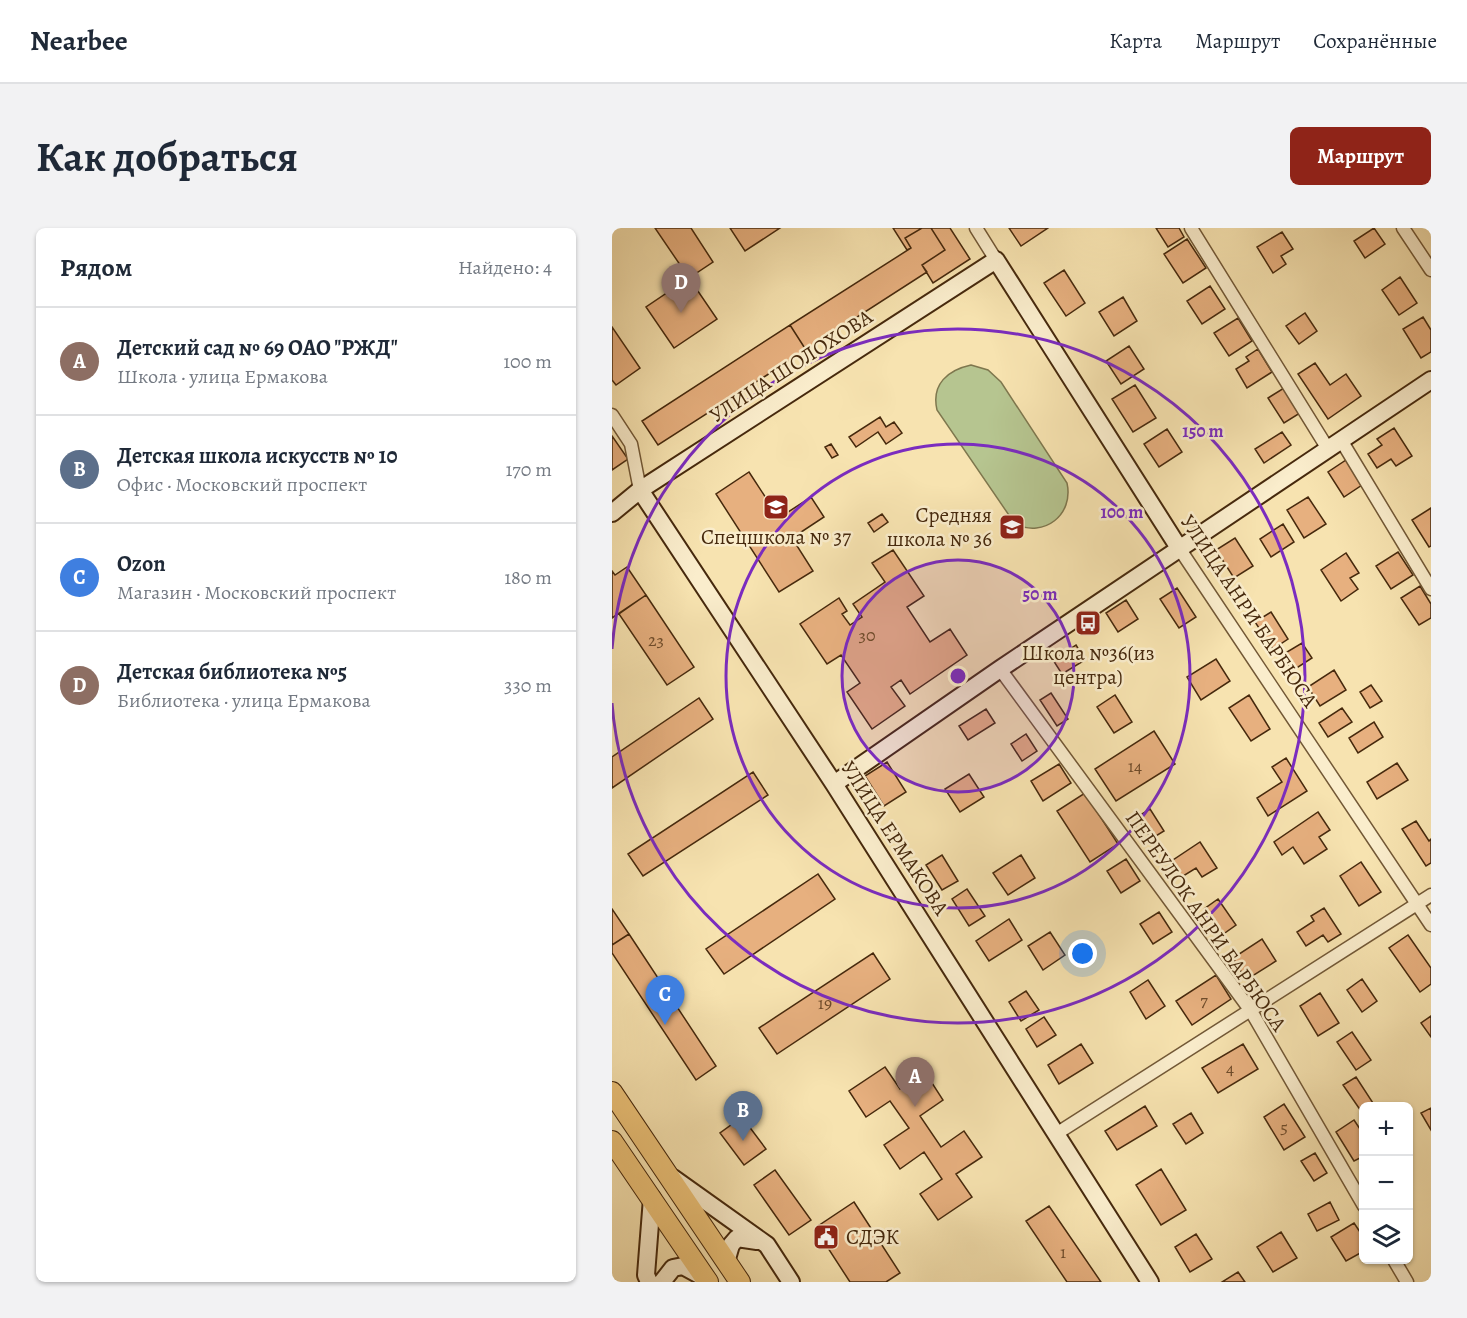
<!DOCTYPE html>
<html lang="ru">
<meta charset="utf-8">
<style>
body{margin:0;font-family:Alegreya,serif;background:#f2f2f3;color:#1f2937}
.controls{position:absolute;right:18px;bottom:18px;display:grid;overflow:hidden;border-radius:9px;box-shadow:0 2px 4px #0004}
.controls button{width:54px;height:54px;display:grid;place-items:center;padding:0;border:0;border-bottom:2px solid #e0e1e3;background:#fff;color:#1f2937;font:30px sans-serif}
.you{position:absolute;left:471px;top:726px;width:21px;height:21px;margin:-15px;border:4px solid #fff;border-radius:50%;background:#1a73e8;box-shadow:0 0 0 9px #1a73e833}
.badge{display:grid;place-items:center;width:39px;height:39px;border-radius:50%;background:#8f2418;color:#fff;font-size:20px;font-weight:700}
.pin{position:absolute;translate:-50% -50px;filter:drop-shadow(0 2px 3px #0008)}
.pin::after{content:'';position:absolute;top:32px;width:21px;height:18px;background:inherit;clip-path:polygon(0 0,100% 0,50% 100%)}
.list{margin:0;padding:0;list-style:none}
h2{display:flex;justify-content:space-between;align-items:center;height:78px;margin:0;padding:0 24px;font-size:26px}
h2 small{font-size:20px;font-weight:400;color:#747a83}
.list li{display:grid;grid-template-columns:39px 1fr auto;gap:18px;align-items:center;box-sizing:border-box;height:108px;padding:0 24px;border-top:2px solid #e0e1e3}
.list b{display:block;font-size:22px;white-space:nowrap}
.list p{margin:0;font-size:20px;white-space:nowrap;color:#747a83}
.list em{font-size:20px;font-style:normal;color:#747a83}
.icon{flex:none;width:33px;height:33px;fill:none;stroke:currentColor;stroke-width:2;stroke-linecap:round;stroke-linejoin:round}
.map{position:relative;flex:none;width:819px;height:1054px;overflow:hidden;border-radius:9px}
header{display:flex;align-items:center;gap:36px;box-sizing:border-box;height:84px;padding:0 30px;background:#fff;border-bottom:2px solid #e0e1e3}
header strong{font-size:28px}
nav{display:flex;gap:33px;margin-inline-start:auto;font-size:21px}
.intro{display:flex;align-items:center;justify-content:space-between;box-sizing:border-box;height:144px;padding:0 36px}
h1{margin:0;font-size:42px}
.button{padding:15px 27px;border-radius:9px;background:#8f2418;color:#fff;font-size:21px;font-weight:700}
main{display:flex;gap:36px;padding:0 36px}
aside{flex:1;background:#fff;border-radius:9px;box-shadow:0 2px 4px #0004}
.map>svg:first-child{display:block}
.green{fill:#b6c590;stroke:#7e774e;stroke-width:1.5}
.building{fill:#e7b07f;stroke:#46290d;stroke-width:1.5}
.lines{fill:none;stroke-linecap:round;stroke-linejoin:round}
.street-casing{stroke:#725836;stroke-width:15}
.secondary-casing{stroke:#46290d;stroke-width:20}
.primary-casing{stroke:#46290d;stroke-width:22}
.street{stroke:#faedcc;stroke-width:12}
.secondary{stroke:#faedcc;stroke-width:16}
.primary{stroke:#ecc278;stroke-width:20}
.ring{fill:none;stroke:#7b2cbf;stroke-width:3}
.labels{text-anchor:middle;stroke-width:5;stroke-linejoin:round;paint-order:stroke}
.number-label{font-size:18px;fill:#6e4b2a}
.street-label{font-size:21px;fill:#46290d;stroke:#faedcc}
.poi-label{font-size:21px;fill:#46290d;stroke:#faedcc}
.centre{fill:#7b2cbf;stroke:#faedcc;stroke-width:3}
.ring-label{font-size:18px;text-anchor:middle;font-weight:bold;fill:#7b2cbf;stroke:#faedcc;stroke-width:5;stroke-linejoin:round;paint-order:stroke}
</style>
<header>
<strong>Nearbee</strong>
<nav><a>Карта</a><a>Маршрут</a><a>Сохранённые</a></nav>
</header>
<div class="intro"><h1>Как добраться</h1><a class="button">Маршрут</a></div>
<main>
<aside>
<h2>Рядом<small>Найдено: 4</small></h2>
<ul class="list">
<li><span class="badge" style="background:#8d6e63">A</span><div><b>Детский сад № 69 ОАО &quot;РЖД&quot;</b><p>Школа · улица Ермакова</p></div><em>100 m</em></li>
<li><span class="badge" style="background:#5c6f8a">B</span><div><b>Детская школа искусств № 10</b><p>Офис · Московский проспект</p></div><em>170 m</em></li>
<li><span class="badge" style="background:#3f7fe0">C</span><div><b>Ozon</b><p>Магазин · Московский проспект</p></div><em>180 m</em></li>
<li><span class="badge" style="background:#8d6e63">D</span><div><b>Детская библиотека №5</b><p>Библиотека · улица Ермакова</p></div><em>330 m</em></li>
</ul>
</aside>
<div class="map">
<svg width="819" height="1054" viewBox="0 0 819 1054">
<rect width="100%" height="100%" fill="#f7e3b0"/>
<filter id="stains"><feTurbulence type="fractalNoise" baseFrequency=".00333" numOctaves="4"/><feColorMatrix values="0 0 0 0 .2 0 0 0 0 .09 0 0 0 0 .02 0 0 0 .5 -.17"/></filter>
<radialGradient id="worn" r=".72"><stop offset=".6" stop-color="#630" stop-opacity="0"/><stop offset="1" stop-color="#630" stop-opacity=".3"/></radialGradient>
<path class="green" d="M359,137L376,142L389,154L455,255C462,287 432,310 403,296L325,182C319,156 336,142 359,137Z"/>
<path class="building" d="M43,0H79L101,34L77,50Z
M118,0H168L133,23Z
M281,0H310L293,10L299,20L295,22Z
M310,0H319L333,22L310,37L315,44L194,122L178,97L299,20L293,10Z
M319,0H338L358,31L321,55L310,37L333,22Z
M397,0H436L409,18Z
M544,0H567L572,9L556,19Z
M762,0L773,16L753,30L742,13Z
M670,4L681,21L669,28L674,36L661,45L645,19Z
M575,11L594,40L571,55L552,26Z
M452,42L473,75L454,88L432,55Z
M788,49L805,75L787,87L770,62Z
M77,50L105,91L62,120L34,79Z
M598,58L613,81L590,96L575,73Z
M511,69L525,93L502,108L487,84Z
M693,85L705,103L687,116L674,98Z
M811,89L819,102V124L809,130L791,101Z
M626,90L640,113L617,128L602,105Z
M178,97L194,122L46,217L30,193Z
M0,99L28,140L4,157L0,152Z
M517,118L532,141L509,156L494,133Z
M646,121L660,144L635,160L624,141L637,133L634,129Z
M703,135L718,157L734,146L749,168L716,191L686,146Z
M523,157L544,190L521,204L500,171Z
M672,160L688,185L672,195L656,170Z
M268,189L274,199L282,194L290,205L274,216L266,204L244,219L237,209Z
M782,200L800,228L784,238L779,231L765,240L756,226L770,217L765,211Z
M555,201L570,224L547,239L532,216Z
M670,204L679,217L652,235L643,221Z
M0,208L16,231L0,242Z
M219,216L226,227L220,230L213,219Z
M734,232L750,257L732,269L716,244Z
M137,244L167,290L199,269L212,289L180,310L201,343L167,364L104,266Z
M696,269L714,296L692,310L675,282Z
M819,280V318L817,319L800,292Z
M270,286L276,294L262,304L256,295Z
M671,296L682,314L659,329L648,311Z
M623,310L641,338L622,350L604,322Z
M281,322L312,368L295,379L318,414L338,401L355,427L298,466L289,452L279,459L293,478L260,501L235,464L248,455L229,427L215,436L188,396L227,370L235,383L230,386L238,397L250,389L241,376L273,354L260,335Z
M786,324L801,347L779,361L764,338Z
M734,325L747,345L738,350L746,361L729,373L709,342Z
M15,339L34,367L0,390V343L3,347Z
M808,358L819,376V390L807,397L789,370Z
M565,360L584,389L567,400L548,371Z
M34,367L82,439L55,457L7,386Z
M514,372L526,391L506,404L494,385Z
M659,384L676,411L661,421L643,394Z
M690,415L700,430L680,443L670,427Z
M464,417L473,432L450,446L441,432Z
M604,431L618,453L589,472L575,449Z
M722,442L734,462L708,478L696,459Z
M759,457L770,473L758,480L748,464Z
M439,465L456,491L445,498L428,472Z
M503,467L520,494L502,505L485,479Z
M637,467L658,501L639,513L617,480Z
M87,470L101,491L0,560V529Z
M730,480L740,494L716,509L707,495Z
M374,481L383,495L356,512L347,498Z
M762,494L771,509L746,525L737,510Z
M542,503L563,536L504,573L483,541Z
M414,506L425,523L410,533L399,516Z
M674,530L695,563L656,588L645,570L670,554L660,539Z
M275,534L294,564L272,578L253,548Z
M785,535L796,552L765,571L755,554Z
M447,536L459,555L431,573L419,553Z
M141,544L156,567L31,648L16,626Z
M357,546L372,569L348,584L333,561Z
M473,565L506,616L478,634L445,583Z
M538,581L552,603L539,611L525,589Z
M706,584L718,602L707,609L715,621L692,636L681,619L670,627L662,614Z
M804,593L817,613L819,611V635L814,638L790,601Z
M588,614L605,640L590,649L584,640L568,650L558,634Z
M330,627L346,653L330,662L314,637Z
M409,627L423,650L396,667L381,645Z
M514,631L528,653L509,665L495,643Z
M749,634L769,664L747,678L728,648Z
M206,646L223,671L112,746L94,721Z
M355,661L373,688L357,698L340,671Z
M606,671L624,697L610,707L592,681Z
M712,680L729,706L716,714L711,707L694,718L685,704L702,693L699,688Z
M0,681L17,706L0,717Z
M547,684L560,704L541,716L528,696Z
M397,691L410,712L377,733L364,713Z
M438,704L453,727L431,742L416,718Z
M17,706L104,838L84,852L0,725V717Z
M796,707L819,740V756L808,764L777,720Z
M650,711L664,733L634,752L621,730Z
M261,725L278,751L165,826L147,800Z
M604,747L619,771L580,797L564,773Z
M750,751L765,773L750,784L735,762Z
M536,752L553,778L534,791L518,764Z
M414,763L427,782L409,793L397,774Z
M708,765L727,795L706,808L688,778Z
M819,788V809L809,795Z
M432,789L444,807L425,819L414,801Z
M740,804L759,832L744,842L725,814Z
M469,816L481,835L447,856L436,837Z
M631,816L646,841L606,865L590,840Z
M273,839L288,861L313,844L331,872L308,888L329,919L352,903L370,929L344,946L360,969L326,992L308,966L330,951L312,924L288,941L272,917L297,900L278,873L254,889L237,863Z
M744,849L761,875L752,878L749,883L731,857Z
M672,876L693,909L672,922L652,889Z
M533,878L545,898L505,922L493,903Z
M819,880V902L809,885Z
M579,885L591,905L574,916L561,896Z
M130,889L154,921L132,937L108,905Z
M742,892L752,907V928L742,933L724,904Z
M703,925L715,945L702,953L689,933Z
M549,941L574,982L549,997L524,957Z
M163,942L199,992L177,1007L142,957Z
M242,974L288,1045L274,1054H238L203,1000Z
M718,974L727,992L705,1003L696,986Z
M437,978L489,1054H455L414,993Z
M742,995L752,1010V1023L734,1033L719,1009Z
M669,1004L685,1030L661,1044L645,1019Z
M584,1006L600,1031L578,1044L563,1019Z
M626,1044L633,1054H610Z"/>
<g class="lines">
<g class="street-casing">
<path id="street" d="M364,0L384,32
M579,0L716,221
M791,0L819,42
M0,187L19,216L28,262
M729,212L819,361
M567,320L819,697
M388,441L639,783L752,978
M444,906L819,667
M782,1032L795,1054"/>
</g>
<g class="secondary-casing">
<path id="secondary" d="M28,262L222,556L538,1054
M0,285L28,262L384,32L567,320
M222,556L388,441L819,152
M61,950L155,1017L179,1054
M114,1034L119,1017L125,1010L145,1013
M37,1054L34,1047L40,970
M50,1054L61,1040L71,1038L93,1050"/>
</g>
<g class="primary-casing">
<path id="primary" d="M0,864L128,1054
M0,913L96,1054"/>
</g>
<use href="#street" class="street"/>
<use href="#secondary" class="secondary"/>
<use href="#primary" class="primary"/>
</g>
<circle cx="346" cy="448" r="116" fill="#7b2cbf" fill-opacity=".12"/>
<g class="ring">
<circle cx="346" cy="448" r="116"/>
<circle cx="346" cy="448" r="232"/>
<path d="M0 421A347 347 0 1 1 0 475"/>
</g>
<defs>
<g id="school-square" transform="scale(1.35)"><rect x="-9" y="-9" width="18" height="18" rx="4" fill="#8f2418" stroke="#faedcc"/><path d="M0-5L7-2L0 1L-7-2ZM-4 1L0 2.5L4 1V4Q0 6-4 4Z" fill="#fff"/></g>
<g id="bus-square" transform="scale(1.35)"><rect x="-9" y="-9" width="18" height="18" rx="4" fill="#8f2418" stroke="#faedcc"/><path d="M-5-6H5V4H4V6H2V4H-2V6H-4V4H-5ZM-3.5-4V0h7V-4ZM-3.5 1.2v1.5H-2V1.2ZM2 1.2v1.5H3.5V1.2Z" fill="#fff"/></g>
<g id="civic-square" transform="scale(1.35)"><rect x="-9" y="-9" width="18" height="18" rx="4" fill="#8f2418" stroke="#faedcc"/><path d="M-.6-6.5H3V-4.5H.6V-3L4-1V1h2V6H-6V1h2V-1L-.6-3ZM-1.2 2.5V6h2.4V2.5Z" fill="#fff"/></g>
</defs>
<g fill-rule="evenodd">
<use href="#school-square" x="164" y="279"/>
<use href="#school-square" x="400" y="299"/>
<use href="#bus-square" x="476" y="395"/>
<use href="#civic-square" x="214" y="1009"/>
</g>
<g class="labels">
<g class="number-label">
<text x="255" y="413">30</text>
<text x="44" y="418">23</text>
<text x="523" y="544">14</text>
<text x="592" y="778">7</text>
<text x="213" y="781">19</text>
<text x="618" y="846">4</text>
<text x="672" y="905">5</text>
<text x="451" y="1030">1</text>
</g>
<g class="street-label">
<text transform="translate(179 138) rotate(-33)" y="7">УЛИЦА ШОЛОХОВА</text>
<text transform="translate(637 383) rotate(56)" y="7">УЛИЦА АНРИ БАРБЮСА</text>
<text transform="translate(283 610) rotate(57)" y="7">УЛИЦА ЕРМАКОВА</text>
<text transform="translate(594 693) rotate(55)" y="7">ПЕРЕУЛОК АНРИ БАРБЮСА</text>
</g>
<g class="poi-label">
<text x="380" y="294" text-anchor="end">Средняя<tspan x="380" dy="24">школа № 36</tspan></text>
<text x="164" y="316">Спецшкола № 37</text>
<text x="476" y="432">Школа №36(из<tspan x="476" dy="24">центра)</tspan></text>
<text x="234" y="1016" text-anchor="start">СДЭК</text>
</g>
</g>
<circle cx="346" cy="448" r="9" class="centre"/>
<g class="ring-label">
<text x="591" y="209">150 m</text>
<text x="510" y="290">100 m</text>
<text x="428" y="372">50 m</text>
</g>
<rect width="100%" height="100%" filter="url(#stains)"/>
<rect width="100%" height="100%" fill="url(#worn)"/>
</svg>
<div class="controls">
<button>+</button>
<button>−</button>
<button><svg class="icon" aria-label="layers" viewBox="0 0 24 24"><path d="M12 4l9 5-9 5-9-5zM3 14l9 5 9-5"/></svg></button>
</div>
<div class="you"></div>
<div class="pin badge" style="left:303px;top:879px;background:#8d6e63">A</div>
<div class="pin badge" style="left:131px;top:913px;background:#5c6f8a">B</div>
<div class="pin badge" style="left:53px;top:797px;background:#3f7fe0">C</div>
<div class="pin badge" style="left:69px;top:85px;background:#8d6e63">D</div>
</div>
</main>
